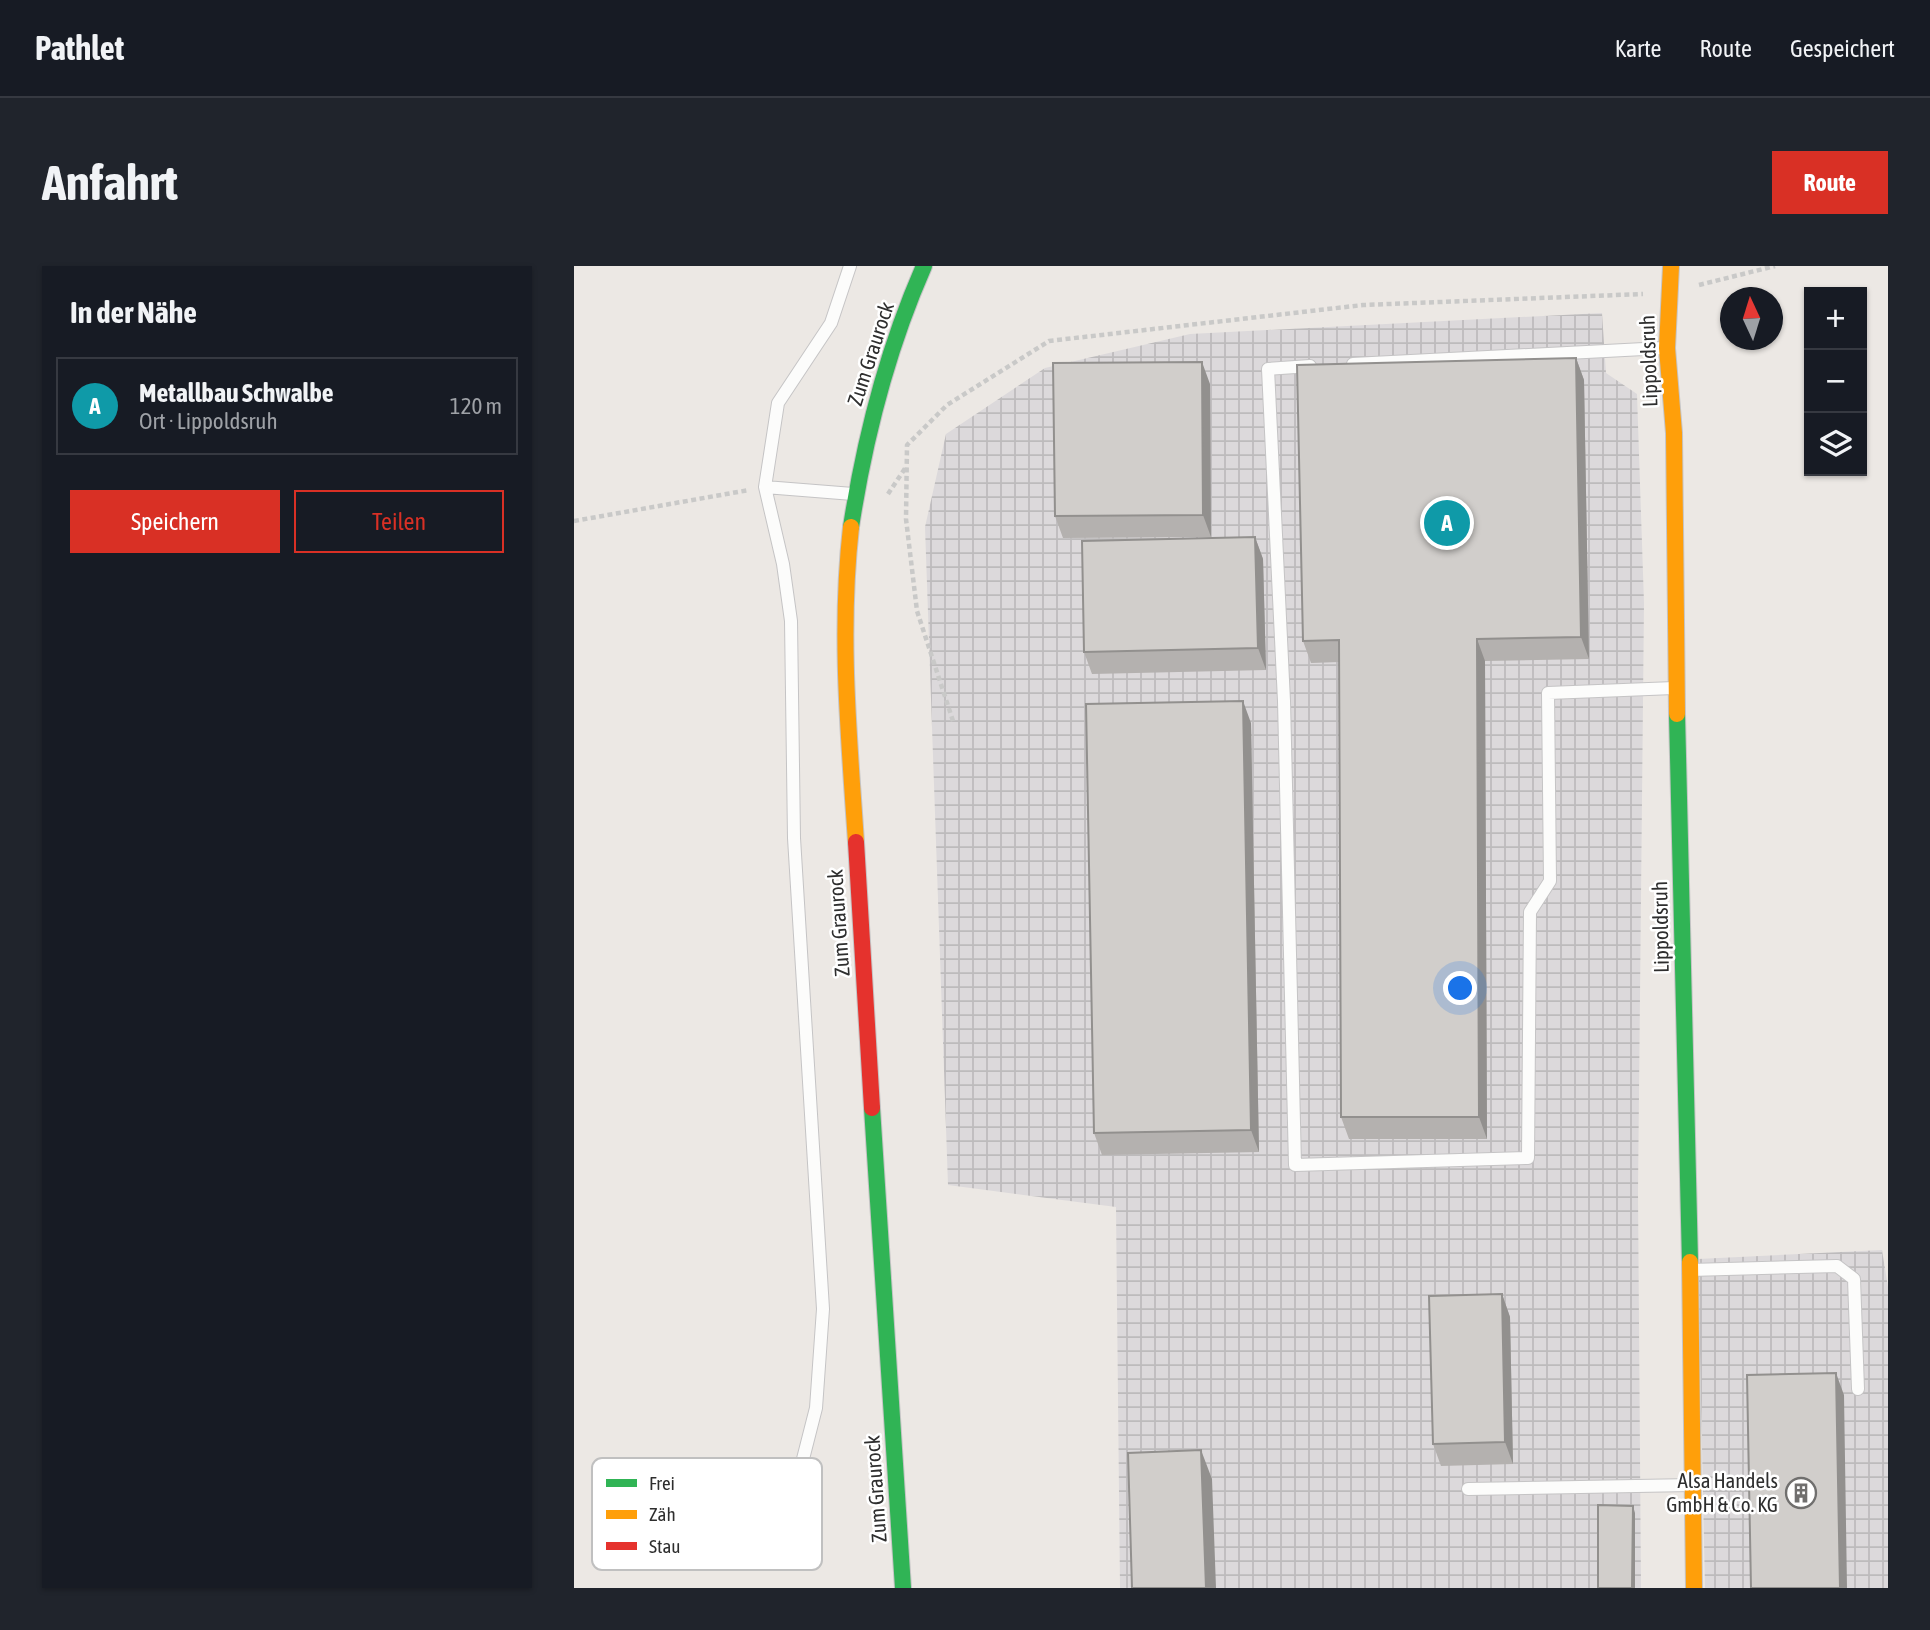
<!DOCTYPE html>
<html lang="de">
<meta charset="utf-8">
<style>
body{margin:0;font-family:"Asap Condensed",sans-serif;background:#20242c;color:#f1f3f6}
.controls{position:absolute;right:21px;top:21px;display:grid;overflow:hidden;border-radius:0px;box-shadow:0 2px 5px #0004}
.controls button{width:63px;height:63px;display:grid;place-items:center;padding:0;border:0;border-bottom:2px solid #363941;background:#171b24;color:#f1f3f6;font:35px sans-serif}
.compass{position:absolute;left:1146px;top:21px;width:63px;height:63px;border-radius:50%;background:#171b24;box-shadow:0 2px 5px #0004;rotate:356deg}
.you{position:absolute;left:887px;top:723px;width:24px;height:24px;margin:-18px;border:5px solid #fff;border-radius:50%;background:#1a73e8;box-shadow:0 0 0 10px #1a73e833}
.badge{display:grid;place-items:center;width:46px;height:46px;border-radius:50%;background:#d93025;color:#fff;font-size:23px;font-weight:700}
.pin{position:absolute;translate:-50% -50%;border:4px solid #fff;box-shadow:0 2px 7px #0006}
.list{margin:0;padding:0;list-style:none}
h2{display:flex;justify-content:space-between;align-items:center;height:91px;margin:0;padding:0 28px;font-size:30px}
h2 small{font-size:23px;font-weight:400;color:#9ea1a6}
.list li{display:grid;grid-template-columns:46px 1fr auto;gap:21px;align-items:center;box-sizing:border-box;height:98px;margin:0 14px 14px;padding:0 14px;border:2px solid #363941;border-radius:0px}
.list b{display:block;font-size:26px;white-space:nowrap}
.list p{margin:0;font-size:23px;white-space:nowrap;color:#9ea1a6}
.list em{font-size:23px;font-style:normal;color:#9ea1a6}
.actions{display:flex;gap:14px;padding:21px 28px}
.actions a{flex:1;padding:16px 0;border:2px solid #d93025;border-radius:0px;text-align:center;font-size:24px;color:#d93025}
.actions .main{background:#d93025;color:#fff}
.icon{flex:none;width:38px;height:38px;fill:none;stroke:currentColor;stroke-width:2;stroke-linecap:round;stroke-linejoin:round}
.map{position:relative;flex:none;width:1314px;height:1322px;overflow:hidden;border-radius:0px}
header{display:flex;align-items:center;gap:42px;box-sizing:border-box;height:98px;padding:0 35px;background:#171b24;border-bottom:2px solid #363941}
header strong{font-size:33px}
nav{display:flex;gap:38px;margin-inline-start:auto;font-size:24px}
.intro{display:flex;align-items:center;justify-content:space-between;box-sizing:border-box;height:168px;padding:0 42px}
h1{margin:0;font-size:49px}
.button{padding:18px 32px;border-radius:0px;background:#d93025;color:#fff;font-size:24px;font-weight:700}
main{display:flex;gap:42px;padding:0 42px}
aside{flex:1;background:#171b24;border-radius:0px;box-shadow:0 2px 5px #0004}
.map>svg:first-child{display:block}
.industrial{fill:url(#industrial-grid)}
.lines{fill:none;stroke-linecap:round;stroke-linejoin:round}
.lane-casing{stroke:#c5c4c5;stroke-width:14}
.fast-casing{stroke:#c5c4c5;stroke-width:18}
.slow-casing{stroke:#c5c4c5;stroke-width:18}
.jam-casing{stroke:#c5c4c5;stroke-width:18}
.path{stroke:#c9c9c8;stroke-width:4.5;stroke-dasharray:5 3.5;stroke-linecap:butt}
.lane{stroke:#fcfcfb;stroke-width:12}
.fast{stroke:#30b455;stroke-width:16}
.slow{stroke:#ff9f0a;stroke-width:16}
.jam{stroke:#e5322d;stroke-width:16}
.wall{fill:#b4b1af}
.shaded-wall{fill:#92908e}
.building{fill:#d1cecb;stroke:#92908e;stroke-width:2}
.labels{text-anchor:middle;stroke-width:5;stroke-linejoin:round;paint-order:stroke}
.street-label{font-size:21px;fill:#2e2e2e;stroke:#fff}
.poi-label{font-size:21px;fill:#2e2e2e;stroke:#fff;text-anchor:end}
.key{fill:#fff;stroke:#c0c0c0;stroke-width:2}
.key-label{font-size:19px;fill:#2e2e2e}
</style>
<header>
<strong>Pathlet</strong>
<nav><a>Karte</a><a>Route</a><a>Gespeichert</a></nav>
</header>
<div class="intro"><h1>Anfahrt</h1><a class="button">Route</a></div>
<main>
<aside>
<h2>In der Nähe<small></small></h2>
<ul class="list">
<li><span class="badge" style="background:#0f9aa8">A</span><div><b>Metallbau Schwalbe</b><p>Ort · Lippoldsruh</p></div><em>120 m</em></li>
</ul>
<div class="actions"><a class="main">Speichern</a><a>Teilen</a></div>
</aside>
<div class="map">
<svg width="1314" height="1322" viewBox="0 0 1314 1322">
<defs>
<pattern id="industrial-grid" width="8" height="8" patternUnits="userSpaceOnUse" patternTransform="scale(1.75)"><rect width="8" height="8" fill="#dcd9db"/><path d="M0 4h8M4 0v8" fill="none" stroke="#bdbbbc"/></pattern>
</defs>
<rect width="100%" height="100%" fill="#ece8e4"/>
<path class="industrial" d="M1028,47L1032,107L1063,128L1070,337L1064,926L1067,1322H546L542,941L374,919L351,261L372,168L471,102L616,68Z
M1308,984L1314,1021V1322H1131L1124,993Z"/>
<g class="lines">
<g class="lane-casing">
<path id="lane" d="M779,98L1089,82
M736,100L694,103L710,435L721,899L954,892L956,646L976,615L974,427L1100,422
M191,221L279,228
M1116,1004L1263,1000L1280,1013L1284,1123
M894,1223L1118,1219
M217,1240L242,1142L249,1043L220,572L217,355L209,298L191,221L204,137L257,57L276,0"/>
</g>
<g class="fast-casing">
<path id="fast" d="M277,261C291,170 313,84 350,0
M1103,448L1116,996
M298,842L329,1322"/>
</g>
<g class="slow-casing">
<path id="slow" d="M1097,0L1093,82L1100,167L1103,448
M277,261C265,367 275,471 282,576
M1116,996L1120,1322"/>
</g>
<g class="jam-casing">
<path id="jam" d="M282,576L298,842"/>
</g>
<path class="path" d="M1125,19L1201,0
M314,228L332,201
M0,255L175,224
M379,455L343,345L332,253L333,179L373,139L475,75L789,39L1069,28"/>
<use href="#lane" class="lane"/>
<use href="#fast" class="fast"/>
<use href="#slow" class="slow"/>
<use href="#jam" class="jam"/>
</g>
<path class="wall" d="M1002,92L1010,114L1015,393L911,395L913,873H775L767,851L765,396L737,397L729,375Z
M636,118L637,271L489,272L481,250Z
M681,271L689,293L692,404L518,408L510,386Z
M677,457L685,886L528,889L520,867Z
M928,1028L936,1051L939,1198L867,1200L859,1178Z"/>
<path class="shaded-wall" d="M1002,92L1010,114L1015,393L1007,371Z
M628,96L636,118L637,271L629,249Z
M681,271L689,293L692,404L684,382Z
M903,373L911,395L913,873L905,851Z
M669,435L677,457L685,886L677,864Z
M928,1028L936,1051L939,1198L931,1176Z
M1262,1107L1270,1129L1273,1322H1266Z
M627,1184L638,1213L642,1322H632Z
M1059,1240L1061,1247V1322H1058Z"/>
<path class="building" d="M1002,92L1007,371L903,373L905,851H767L765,374L729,375L723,99Z
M628,96L629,249L481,250L479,97Z
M681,271L684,382L510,386L508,275Z
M669,435L677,864L520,867L512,438Z
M928,1028L931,1176L859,1178L855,1030Z
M1262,1107L1266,1322H1177L1173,1109Z
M627,1184L632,1322H558L554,1187Z
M1024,1239L1059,1240L1058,1322H1024Z"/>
<defs>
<g id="building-ring" transform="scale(1.575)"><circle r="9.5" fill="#fff" stroke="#706f6e" stroke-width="1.5"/><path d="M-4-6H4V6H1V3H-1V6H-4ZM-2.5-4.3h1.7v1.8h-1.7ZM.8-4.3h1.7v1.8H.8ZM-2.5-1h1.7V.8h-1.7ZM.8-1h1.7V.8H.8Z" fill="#706f6e"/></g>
</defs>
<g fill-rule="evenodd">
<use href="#building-ring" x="1227" y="1227"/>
</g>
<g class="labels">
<g class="street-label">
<text transform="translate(297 88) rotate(-72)" y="7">Zum Graurock</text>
<text transform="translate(1075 95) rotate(-92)" y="7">Lippoldsruh</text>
<text transform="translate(265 657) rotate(-94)" y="7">Zum Graurock</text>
<text transform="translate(1087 661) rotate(-91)" y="7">Lippoldsruh</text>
<text transform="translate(302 1223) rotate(-94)" y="7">Zum Graurock</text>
</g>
<g class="poi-label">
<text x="1204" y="1222">Alsa Handels<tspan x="1204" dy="24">GmbH &amp; Co. KG</tspan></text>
</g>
</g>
<rect x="18" y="1192" width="230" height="112" rx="10" class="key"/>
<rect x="32" y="1213" width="31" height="8" fill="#30b455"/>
<rect x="32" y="1244" width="31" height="9" fill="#ff9f0a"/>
<rect x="32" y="1276" width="31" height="8" fill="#e5322d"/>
<g class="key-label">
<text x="75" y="1224">Frei</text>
<text x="75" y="1255">Zäh</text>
<text x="75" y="1287">Stau</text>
</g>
</svg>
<div class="controls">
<button>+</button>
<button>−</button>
<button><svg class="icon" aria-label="layers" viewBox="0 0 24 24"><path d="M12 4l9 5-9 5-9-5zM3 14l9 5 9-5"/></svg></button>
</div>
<svg class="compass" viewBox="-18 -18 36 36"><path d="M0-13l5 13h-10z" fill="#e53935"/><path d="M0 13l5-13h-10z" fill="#9ea1a6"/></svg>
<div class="you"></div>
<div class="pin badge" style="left:873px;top:257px;background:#0f9aa8">A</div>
</div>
</main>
